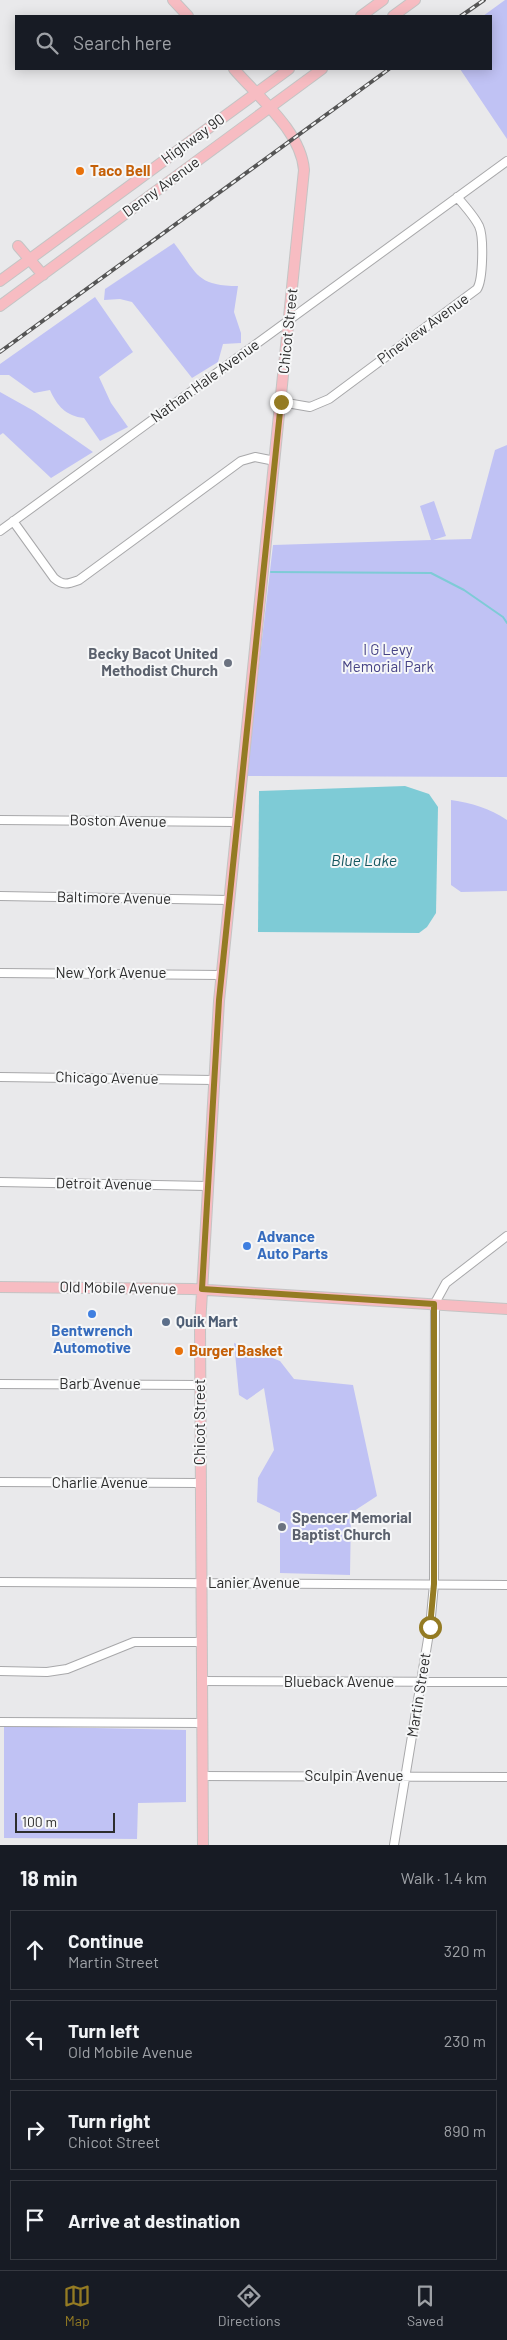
<!DOCTYPE html>
<meta charset="utf-8">
<style>
body{margin:0;font-family:Barlow,sans-serif;background:#20242c;color:#f1f3f6}
.scale{position:absolute;left:15px;bottom:12px;width:100px;box-sizing:border-box;padding-left:5px;border:2px solid #2d2d2d;border-top:0;font-size:14px;line-height:18px;white-space:nowrap;color:#2d2d2d;-webkit-text-stroke:4px #f6f7f8;paint-order:stroke}
.stop{position:absolute;width:15px;height:15px;margin:-11px;border:4px solid #947b23;border-radius:50%;background:#fff}
.stop.end{background:#947b23;border-color:#fff;box-shadow:0 1px 5px #0008}
.list{margin:0;padding:0;list-style:none}
h2{display:flex;justify-content:space-between;align-items:center;height:65px;margin:0;padding:0 20px;font-size:21px}
h2 small{font-size:16px;font-weight:400;color:#9ea1a6}
.list li{display:grid;grid-template-columns:32px 1fr auto;gap:15px;align-items:center;box-sizing:border-box;height:80px;margin:0 10px 10px;padding:0 10px;border:1px solid #363941;border-radius:0px}
.list b{display:block;font-size:19px;white-space:nowrap}
.list p{margin:0;font-size:16px;white-space:nowrap;color:#9ea1a6}
.list em{font-size:16px;font-style:normal;color:#9ea1a6}
.icon{flex:none;width:28px;height:28px;fill:none;stroke:currentColor;stroke-width:2;stroke-linecap:round;stroke-linejoin:round}
.map{position:relative;flex:none;width:507px;height:1845px;overflow:hidden}
.search{position:absolute;background:#171b24;box-shadow:0 2px 12px #0003;left:15px;right:15px;top:15px;height:55px;display:flex;align-items:center;gap:12px;box-sizing:border-box;padding:0 18px;border-radius:0px;color:#9ea1a6;font-size:19px}
.sheet{height:425px;background:#171b24}
nav{display:flex;justify-content:space-around;align-items:center;box-sizing:border-box;height:70px;border-top:1px solid #363941;background:#171b24;font-size:14px;color:#9ea1a6}
nav a{display:grid;justify-items:center;gap:2px}
nav .on{color:#947b23}
.map>svg:first-child{display:block}
.green{fill:#c0c2f4}
.water{fill:#7ecbd6}
.lines{fill:none;stroke-linecap:round;stroke-linejoin:round}
.stream{stroke:#7ecbd6;stroke-width:2}
.minor-casing{stroke:#a8a8aa;stroke-width:10}
.major-casing{stroke:#c4c4c4;stroke-width:12}
.minor{stroke:#fff;stroke-width:8}
.major{stroke:#f7bcc2;stroke-width:10}
.rail-casing{stroke:#555;stroke-width:4}
.rail{stroke:#f6f7f8;stroke-width:2;stroke-dasharray:5.5;stroke-linecap:butt}
.route{stroke:#947b23;stroke-width:6}
.food-dot{fill:#e8710a;stroke:#f6f7f8;stroke-width:2}
.worship-dot{fill:#6b7280;stroke:#f6f7f8;stroke-width:2}
.shop-dot{fill:#3f7fe0;stroke:#f6f7f8;stroke-width:2}
.service-dot{fill:#5c6f8a;stroke:#f6f7f8;stroke-width:2}
.labels{text-anchor:middle;stroke-width:4;stroke-linejoin:round;paint-order:stroke}
.street-label{font-size:15px;fill:#2d2d2d;stroke:#f6f7f8}
.food-label{font-size:15px;font-weight:bold;fill:#c56008;stroke:#f6f7f8;text-anchor:start}
.park-label{font-size:15px;fill:#464385;stroke:#f6f7f8}
.worship-label{font-size:15px;font-weight:bold;fill:#5b616d;stroke:#f6f7f8;text-anchor:end}
.shop-label{font-size:15px;font-weight:bold;fill:#366cbe;stroke:#f6f7f8;text-anchor:start}
.service-label{font-size:15px;font-weight:bold;fill:#4e5e75;stroke:#f6f7f8;text-anchor:start}
.water-label{font-size:16px;font-style:italic;fill:#155760;stroke:#f6f7f8}
</style>
<div class="map">
<svg width="507" height="1845" viewBox="0 0 507 1845">
<rect width="100%" height="100%" fill="#e9e9eb"/>
<path class="green" d="M505,0H507V139L460,69H491V16H483Z
M174,243C197,273 196,286 238,286L234,312L241,333V343L223,344L218,362L192,378L132,302L120,299L104,300L105,289Z
M95,297L133,352L99,377L111,403L128,427L100,441L84,418C66,416 57,406 50,390L34,393L9,375H0V364Z
M0,392L34,411L93,452L51,478L3,433L0,435Z
M507,445V777L246,776L273,545L431,540L420,506L434,501L446,536L433,540L471,539L495,450Z
M451,800C472,803 489,808 507,820V891L461,892L451,885Z
M234,1343L280,1361L294,1379L353,1385L377,1496L351,1513L350,1575L280,1573V1513L257,1502L258,1478L274,1450L264,1388L247,1400L239,1395Z
M4,1726L186,1730V1802L138,1803L137,1839L4,1838Z"/>
<path class="water" d="M405,786L429,794L438,807L436,913L427,927L419,933L258,932L259,791Z"/>
<g class="lines">
<path class="stream" d="M271,572L431,573L464,590L503,617L507,623"/>
<g class="minor-casing">
<path id="minor" d="M281,402L310,407L329,399L477,289C483,280 484,237 479,226C474,216 465,206 457,197
M13,521L54,578C63,586 68,584 79,580L241,461L255,457L275,461
M0,531L507,161
M0,820L237,822
M0,896L229,900
M0,973L221,975
M0,1077L214,1080
M0,1182L208,1186
M0,1384L200,1385
M0,1482L200,1483
M0,1582L507,1585
M0,1671L47,1672L67,1669L134,1642H201
M202,1681L507,1682
M0,1722L202,1723
M202,1776L507,1777
M394,1845L430,1627L434,1584L435,1303L446,1283L507,1236"/>
</g>
<g class="major-casing">
<path id="major" d="M173,0L188,16
M361,16L383,0
M393,16L415,0
M18,246L43,275
M0,281L289,69
M0,306L322,69
M0,1287L192,1289L507,1309
M203,1845L200,1326L219,1001L304,170C301,131 258,97 234,69"/>
</g>
<use href="#minor" class="minor"/>
<use href="#major" class="major"/>
<g class="rail-casing">
<path id="rail" d="M461,16L484,0
M0,352L389,69"/>
</g>
<use href="#rail" class="rail"/>
</g>
<g class="lines">
<path class="route" d="M281,402L219,1000L202,1289L434,1304V1584L430,1627"/>
</g>
<g class="food-dot">
<circle cx="80" cy="171" r="5"/>
<circle cx="179" cy="1351" r="5"/>
</g>
<g class="worship-dot">
<circle cx="228" cy="663" r="5"/>
<circle cx="282" cy="1527" r="5"/>
</g>
<g class="shop-dot">
<circle cx="247" cy="1246" r="5"/>
<circle cx="92" cy="1314" r="5"/>
</g>
<circle class="service-dot" cx="166" cy="1322" r="5"/>
<g class="labels">
<g class="street-label">
<text transform="translate(193 139) rotate(-36)" y="5">Highway 90</text>
<text transform="translate(161 187) rotate(-36)" y="5">Denny Avenue</text>
<text transform="translate(423 329) rotate(-36)" y="5">Pineview Avenue</text>
<text transform="translate(288 331) rotate(-84)" y="5">Chicot Street</text>
<text transform="translate(205 381) rotate(-36)" y="5">Nathan Hale Avenue</text>
<text transform="translate(118 821) rotate(1)" y="5">Boston Avenue</text>
<text transform="translate(114 898) rotate(1)" y="5">Baltimore Avenue</text>
<text x="111" y="978">New York Avenue</text>
<text transform="translate(107 1078) rotate(1)" y="5">Chicago Avenue</text>
<text transform="translate(104 1184) rotate(1)" y="5">Detroit Avenue</text>
<text transform="translate(118 1288) rotate(1)" y="5">Old Mobile Avenue</text>
<text x="100" y="1389">Barb Avenue</text>
<text transform="translate(200 1422) rotate(-90)" y="5">Chicot Street</text>
<text x="100" y="1488">Charlie Avenue</text>
<text x="254" y="1588">Lanier Avenue</text>
<text x="339" y="1687">Blueback Avenue</text>
<text transform="translate(419 1695) rotate(-81)" y="5">Martin Street</text>
<text x="354" y="1781">Sculpin Avenue</text>
</g>
<g class="food-label">
<text x="90" y="176">Taco Bell</text>
<text x="189" y="1356">Burger Basket</text>
</g>
<g class="park-label">
<text x="388" y="655">I G Levy<tspan x="388" dy="17">Memorial Park</tspan></text>
</g>
<g class="worship-label">
<text x="218" y="659">Becky Bacot United<tspan x="218" dy="17">Methodist Church</tspan></text>
<text x="292" y="1523" text-anchor="start">Spencer Memorial<tspan x="292" dy="17">Baptist Church</tspan></text>
</g>
<g class="shop-label">
<text x="257" y="1242">Advance<tspan x="257" dy="17">Auto Parts</tspan></text>
<text x="92" y="1336" text-anchor="middle">Bentwrench<tspan x="92" dy="17">Automotive</tspan></text>
</g>
<g class="service-label">
<text x="176" y="1327">Quik Mart</text>
</g>
<g class="water-label">
<text x="364" y="866">Blue Lake</text>
</g>
</g>
</svg>
<div class="scale">100 m</div>
<div class="stop" style="left:430px;top:1627px"></div>
<div class="stop end" style="left:281px;top:402px"></div>
<div class="search"><svg class="icon" aria-label="search" viewBox="0 0 24 24"><circle cx="10" cy="10" r="6"/><path d="M15 15l6 6"/></svg>Search here</div>
</div>
<section class="sheet">
<h2>18 min<small>Walk · 1.4 km</small></h2>
<ul class="list">
<li><svg class="icon" aria-label="ahead" viewBox="0 0 24 24"><path d="M12 20V5M6 11l6-6 6 6"/></svg><div><b>Continue</b><p>Martin Street</p></div><em>320 m</em></li>
<li><svg class="icon" aria-label="left" viewBox="0 0 24 24"><path d="M17 20v-9H6M10 6l-5 5 5 5"/></svg><div><b>Turn left</b><p>Old Mobile Avenue</p></div><em>230 m</em></li>
<li><svg class="icon" aria-label="right" viewBox="0 0 24 24"><path d="M7 20v-9h11M14 6l5 5-5 5"/></svg><div><b>Turn right</b><p>Chicot Street</p></div><em>890 m</em></li>
<li><svg class="icon" aria-label="arrive" viewBox="0 0 24 24"><path d="M6 21V4h12l-3 4 3 4H6"/></svg><div><b>Arrive at destination</b></div></li>
</ul>
</section>
<nav>
<a class="on"><svg class="icon" aria-label="map" viewBox="0 0 24 24"><path d="M3 6l6-2 6 2 6-2v14l-6 2-6-2-6 2zM9 4v14M15 6v14"/></svg>Map</a>
<a><svg class="icon" aria-label="directions" viewBox="0 0 24 24"><path d="M12 3l9 9-9 9-9-9zM9 14v-3h6M13 9l2 2-2 2"/></svg>Directions</a>
<a><svg class="icon" aria-label="saved" viewBox="0 0 24 24"><path d="M7 4h10v16l-5-4-5 4z"/></svg>Saved</a>
</nav>
